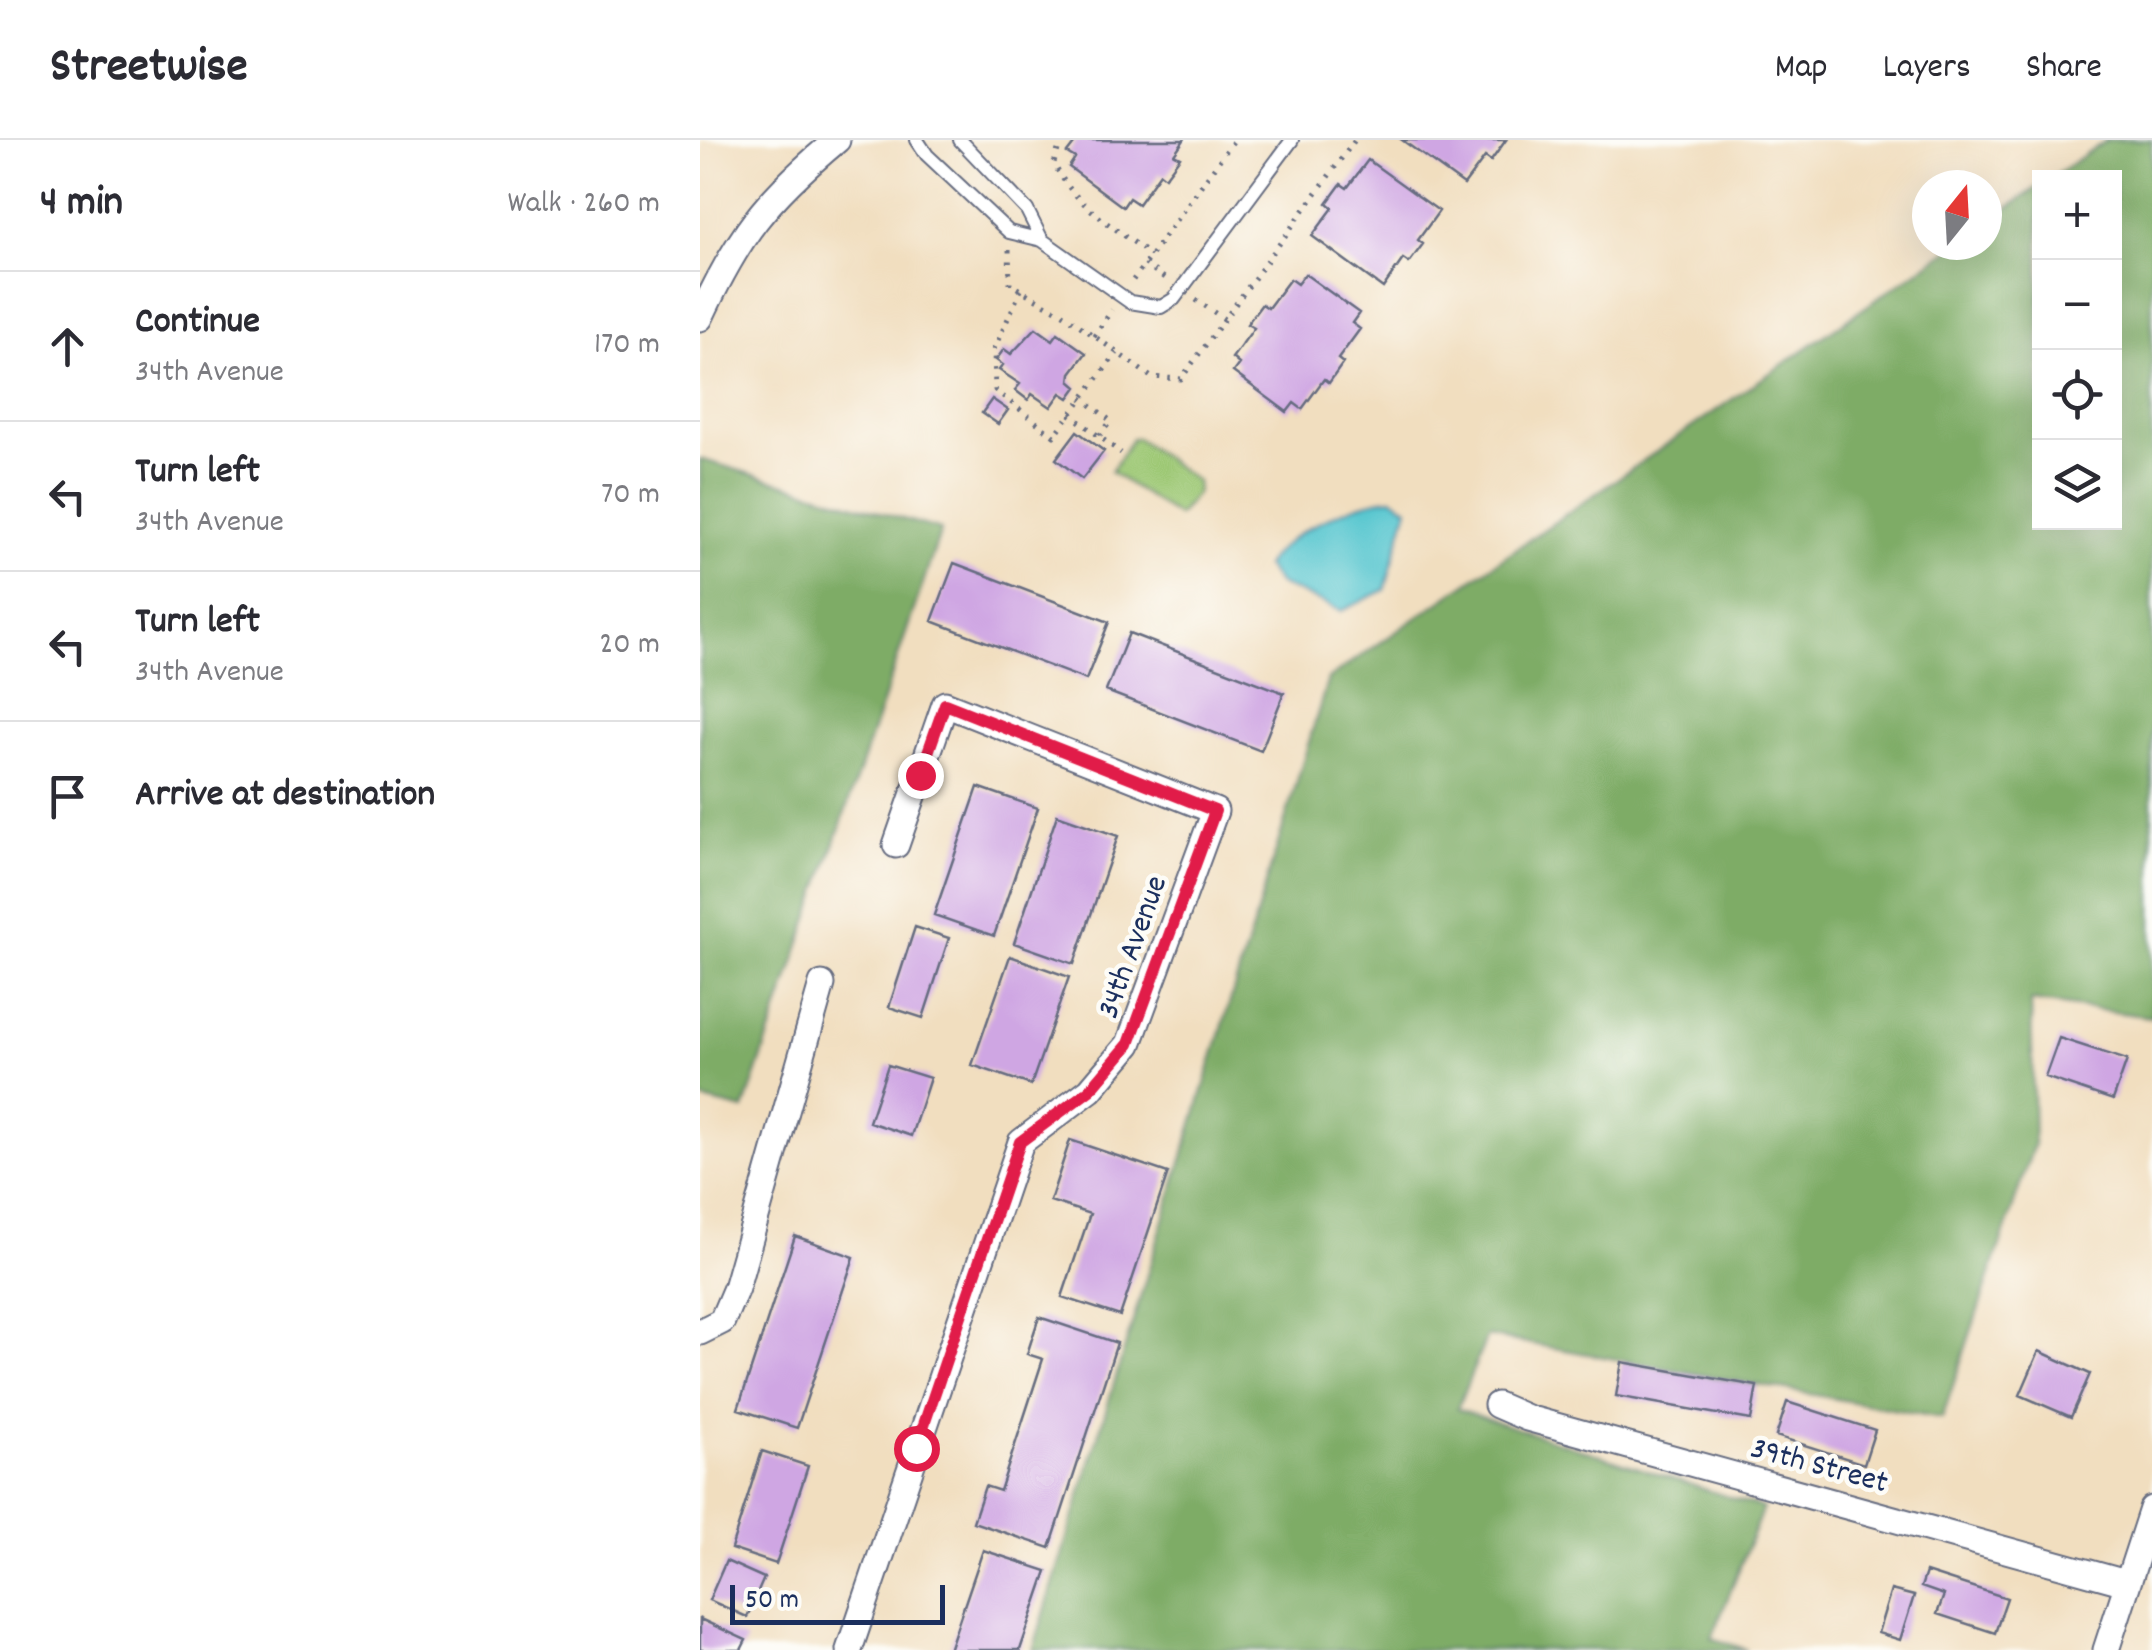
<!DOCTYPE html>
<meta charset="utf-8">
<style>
body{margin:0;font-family:Dekko,sans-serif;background:#f7f7f7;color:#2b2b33}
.controls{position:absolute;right:30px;top:30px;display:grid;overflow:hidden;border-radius:0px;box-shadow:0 10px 40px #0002}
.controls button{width:90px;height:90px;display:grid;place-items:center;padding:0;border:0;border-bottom:2px solid #e1e1e2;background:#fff;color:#2b2b33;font:50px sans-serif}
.compass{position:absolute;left:1212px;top:30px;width:90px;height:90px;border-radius:50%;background:#fff;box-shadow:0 10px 40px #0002;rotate:18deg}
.scale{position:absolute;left:30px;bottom:25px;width:215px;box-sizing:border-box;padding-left:10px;border:5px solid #1b2f5e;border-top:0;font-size:28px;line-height:35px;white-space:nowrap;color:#1b2f5e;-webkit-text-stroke:8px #fdfcf7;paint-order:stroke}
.stop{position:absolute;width:30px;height:30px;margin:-22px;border:8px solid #e11d48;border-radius:50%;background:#fff}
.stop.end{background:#e11d48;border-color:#fff;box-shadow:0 2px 10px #0008}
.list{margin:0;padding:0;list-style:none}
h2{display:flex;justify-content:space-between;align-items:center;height:130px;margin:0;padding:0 40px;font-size:42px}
h2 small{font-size:32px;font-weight:400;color:#7c7c81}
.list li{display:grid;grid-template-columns:65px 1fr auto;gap:30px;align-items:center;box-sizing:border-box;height:150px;padding:0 40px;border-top:2px solid #e1e1e2}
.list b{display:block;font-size:38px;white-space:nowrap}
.list p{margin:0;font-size:32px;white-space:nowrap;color:#7c7c81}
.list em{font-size:32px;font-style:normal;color:#7c7c81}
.icon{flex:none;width:55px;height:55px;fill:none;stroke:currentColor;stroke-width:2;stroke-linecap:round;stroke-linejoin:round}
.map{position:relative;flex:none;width:1452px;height:1510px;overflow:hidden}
header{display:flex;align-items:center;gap:60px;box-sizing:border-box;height:140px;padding:0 50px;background:#fff;border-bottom:2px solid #e1e1e2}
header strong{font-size:48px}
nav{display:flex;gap:55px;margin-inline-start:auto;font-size:35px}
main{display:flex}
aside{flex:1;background:#fff}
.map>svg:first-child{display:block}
.green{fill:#9dc874;stroke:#5c7c69;stroke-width:2.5}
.forest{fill:#7eac66;stroke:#4c6e62;stroke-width:2.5}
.water{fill:#5ac7d0;stroke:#3a7b97;stroke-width:2.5}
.building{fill:#cfa6e3}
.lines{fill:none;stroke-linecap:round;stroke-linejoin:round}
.service-casing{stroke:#666c80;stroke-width:16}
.minor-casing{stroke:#666c80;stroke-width:29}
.path{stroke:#666c80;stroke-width:5;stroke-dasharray:2.5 8;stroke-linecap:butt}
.service{stroke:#fff;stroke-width:12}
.minor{stroke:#fff;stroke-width:25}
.route{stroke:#e11d48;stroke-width:12}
.labels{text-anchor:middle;stroke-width:9;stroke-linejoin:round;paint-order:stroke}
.street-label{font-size:32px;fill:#1b2f5e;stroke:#fdfcf7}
</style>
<header>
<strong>Streetwise</strong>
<nav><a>Map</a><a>Layers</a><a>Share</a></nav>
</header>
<main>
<aside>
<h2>4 min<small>Walk · 260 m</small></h2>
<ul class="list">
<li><svg class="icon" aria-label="ahead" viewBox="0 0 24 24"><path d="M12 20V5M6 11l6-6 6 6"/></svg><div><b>Continue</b><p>34th Avenue</p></div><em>170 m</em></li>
<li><svg class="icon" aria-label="left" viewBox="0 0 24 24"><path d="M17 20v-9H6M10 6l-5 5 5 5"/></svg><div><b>Turn left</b><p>34th Avenue</p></div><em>70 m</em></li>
<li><svg class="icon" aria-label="left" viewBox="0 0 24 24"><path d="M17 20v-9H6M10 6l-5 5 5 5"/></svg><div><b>Turn left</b><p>34th Avenue</p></div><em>20 m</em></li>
<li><svg class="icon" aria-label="arrive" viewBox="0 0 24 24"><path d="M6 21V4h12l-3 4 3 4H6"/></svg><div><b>Arrive at destination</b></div></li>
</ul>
</aside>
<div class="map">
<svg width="1452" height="1510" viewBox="0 0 1452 1510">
<rect width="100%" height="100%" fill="#fdfcf7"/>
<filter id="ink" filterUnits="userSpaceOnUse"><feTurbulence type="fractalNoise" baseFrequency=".01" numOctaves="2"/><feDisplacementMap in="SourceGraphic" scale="20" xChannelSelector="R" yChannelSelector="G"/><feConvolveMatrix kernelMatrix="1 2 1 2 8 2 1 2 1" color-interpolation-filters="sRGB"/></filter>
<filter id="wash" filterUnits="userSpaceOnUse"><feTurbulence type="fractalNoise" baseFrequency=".0048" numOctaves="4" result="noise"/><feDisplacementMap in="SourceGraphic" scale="40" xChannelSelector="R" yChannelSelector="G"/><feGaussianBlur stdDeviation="2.25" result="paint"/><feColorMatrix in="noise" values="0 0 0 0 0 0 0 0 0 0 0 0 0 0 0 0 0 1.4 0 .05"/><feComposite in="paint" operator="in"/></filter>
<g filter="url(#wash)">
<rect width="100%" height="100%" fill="#f1debf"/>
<path class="green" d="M432,298H437L496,341L497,352L478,376L411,332Z"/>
<path class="forest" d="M1407,0H1452V877L1331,861L1334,1004L1242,1278L787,1196L757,1269L1063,1368L1012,1498L1047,1510H333L628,539L1255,105H1287V83L1339,46L1340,382H1414V38L1352,37Z
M0,319L241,390L44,970L0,959Z"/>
<path class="water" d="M693,358L708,368L685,450L641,471L579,444L565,426C585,394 656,359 693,358Z"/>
<g id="blocks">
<path class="building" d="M377,0H484L474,14L480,17L465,37L460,33L438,64L429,58L423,67L369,27L375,18L367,13Z
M702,0H806L791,21L785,17L764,45Z
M668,20L739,71L718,100L723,104L709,123L703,119L683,148L612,96L633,68L627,63L641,44L647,48Z
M605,134L659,173L652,183L660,189L638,219L643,223L629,243L624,239L602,269L594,263L587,272L533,232L539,224L532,218L554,188L547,184L562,164L568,168L590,139L597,144Z
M336,188L353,200L358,193L386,213L371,233L370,241L377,247L369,258L361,253L351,267L332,254L328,260L315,250L320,244L299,230L303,225L296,220L304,209L311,214Z
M292,259L308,270L298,284L282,273Z
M377,291L404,311L382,339L356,319Z
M254,423L409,482L386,540L232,481Z
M429,493L584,553L561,611L406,551Z
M278,647L338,668L294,796L234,775Z
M357,675L418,696L374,824L314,803Z
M215,787L249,798L223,878L189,867Z
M310,816L369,837L331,945L272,925Z
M1359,898L1427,920L1413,960L1345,937Z
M188,925L230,938L211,996L169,982Z
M370,1000L468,1033L420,1176L362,1157L390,1074L350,1061Z
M95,1096L154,1117L97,1288L38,1269Z
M339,1177L417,1203L350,1408L273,1382L285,1346L300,1351L343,1219L327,1214Z
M1339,1211L1390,1234L1371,1277L1320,1255Z
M922,1222L1057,1246L1051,1280L916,1256Z
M1087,1262L1175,1290L1164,1324L1076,1296Z
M62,1311L108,1326L76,1424L31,1409Z
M283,1410L347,1431L320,1510H249Z
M26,1421L64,1438L47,1477L9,1460Z
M1226,1432L1307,1458L1295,1493L1237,1474L1244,1455L1221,1447Z
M1191,1450L1214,1456L1200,1500L1178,1493Z
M0,1479L46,1500L41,1510H0Z"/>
</g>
</g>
<g filter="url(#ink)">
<use href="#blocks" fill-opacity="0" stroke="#666c80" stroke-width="2.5"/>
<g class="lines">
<g class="service-casing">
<path id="service" d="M217,0L227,15L309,92L342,100L430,162L461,167L474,159L592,0
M260,0L327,70L342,100"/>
</g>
<g class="minor-casing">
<path id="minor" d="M0,178C39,94 65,60 137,0
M0,1192L22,1181L36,1148L122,844
M797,1265L827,1278L1426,1443
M149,1510L321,1002L390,950L429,904L515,671L245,564L196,705
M1406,1510L1452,1369"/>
</g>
<path class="path" d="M361,0L354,23C372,64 417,89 451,115
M309,110L310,144L365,175L451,237L481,239L655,0
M445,124L467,140
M433,140L534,0
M321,150L294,209L295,250L354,296L417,213
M496,160L524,179
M394,196L412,170
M382,258L411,281L399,296
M370,274L421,313"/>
<use href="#service" class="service"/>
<use href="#minor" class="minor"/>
</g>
</g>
<g class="lines" filter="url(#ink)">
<path class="route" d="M216,1308L320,1002L390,950L429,904L515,671L245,564L220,635"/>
</g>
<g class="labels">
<g class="street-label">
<text transform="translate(430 806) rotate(-70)" y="11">34th Avenue</text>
<text transform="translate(1120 1323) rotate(15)" y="11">39th Street</text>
</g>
</g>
</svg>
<div class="controls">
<button>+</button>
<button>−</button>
<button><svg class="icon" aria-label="locate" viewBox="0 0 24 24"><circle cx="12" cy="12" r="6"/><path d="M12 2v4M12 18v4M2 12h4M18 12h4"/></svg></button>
<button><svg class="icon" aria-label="layers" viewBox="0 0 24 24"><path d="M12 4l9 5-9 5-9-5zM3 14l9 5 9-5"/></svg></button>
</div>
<svg class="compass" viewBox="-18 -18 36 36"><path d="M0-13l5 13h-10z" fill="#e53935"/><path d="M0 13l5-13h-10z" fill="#7c7c81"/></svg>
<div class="scale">50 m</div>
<div class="stop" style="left:216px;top:1308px"></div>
<div class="stop end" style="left:220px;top:635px"></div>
</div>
</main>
